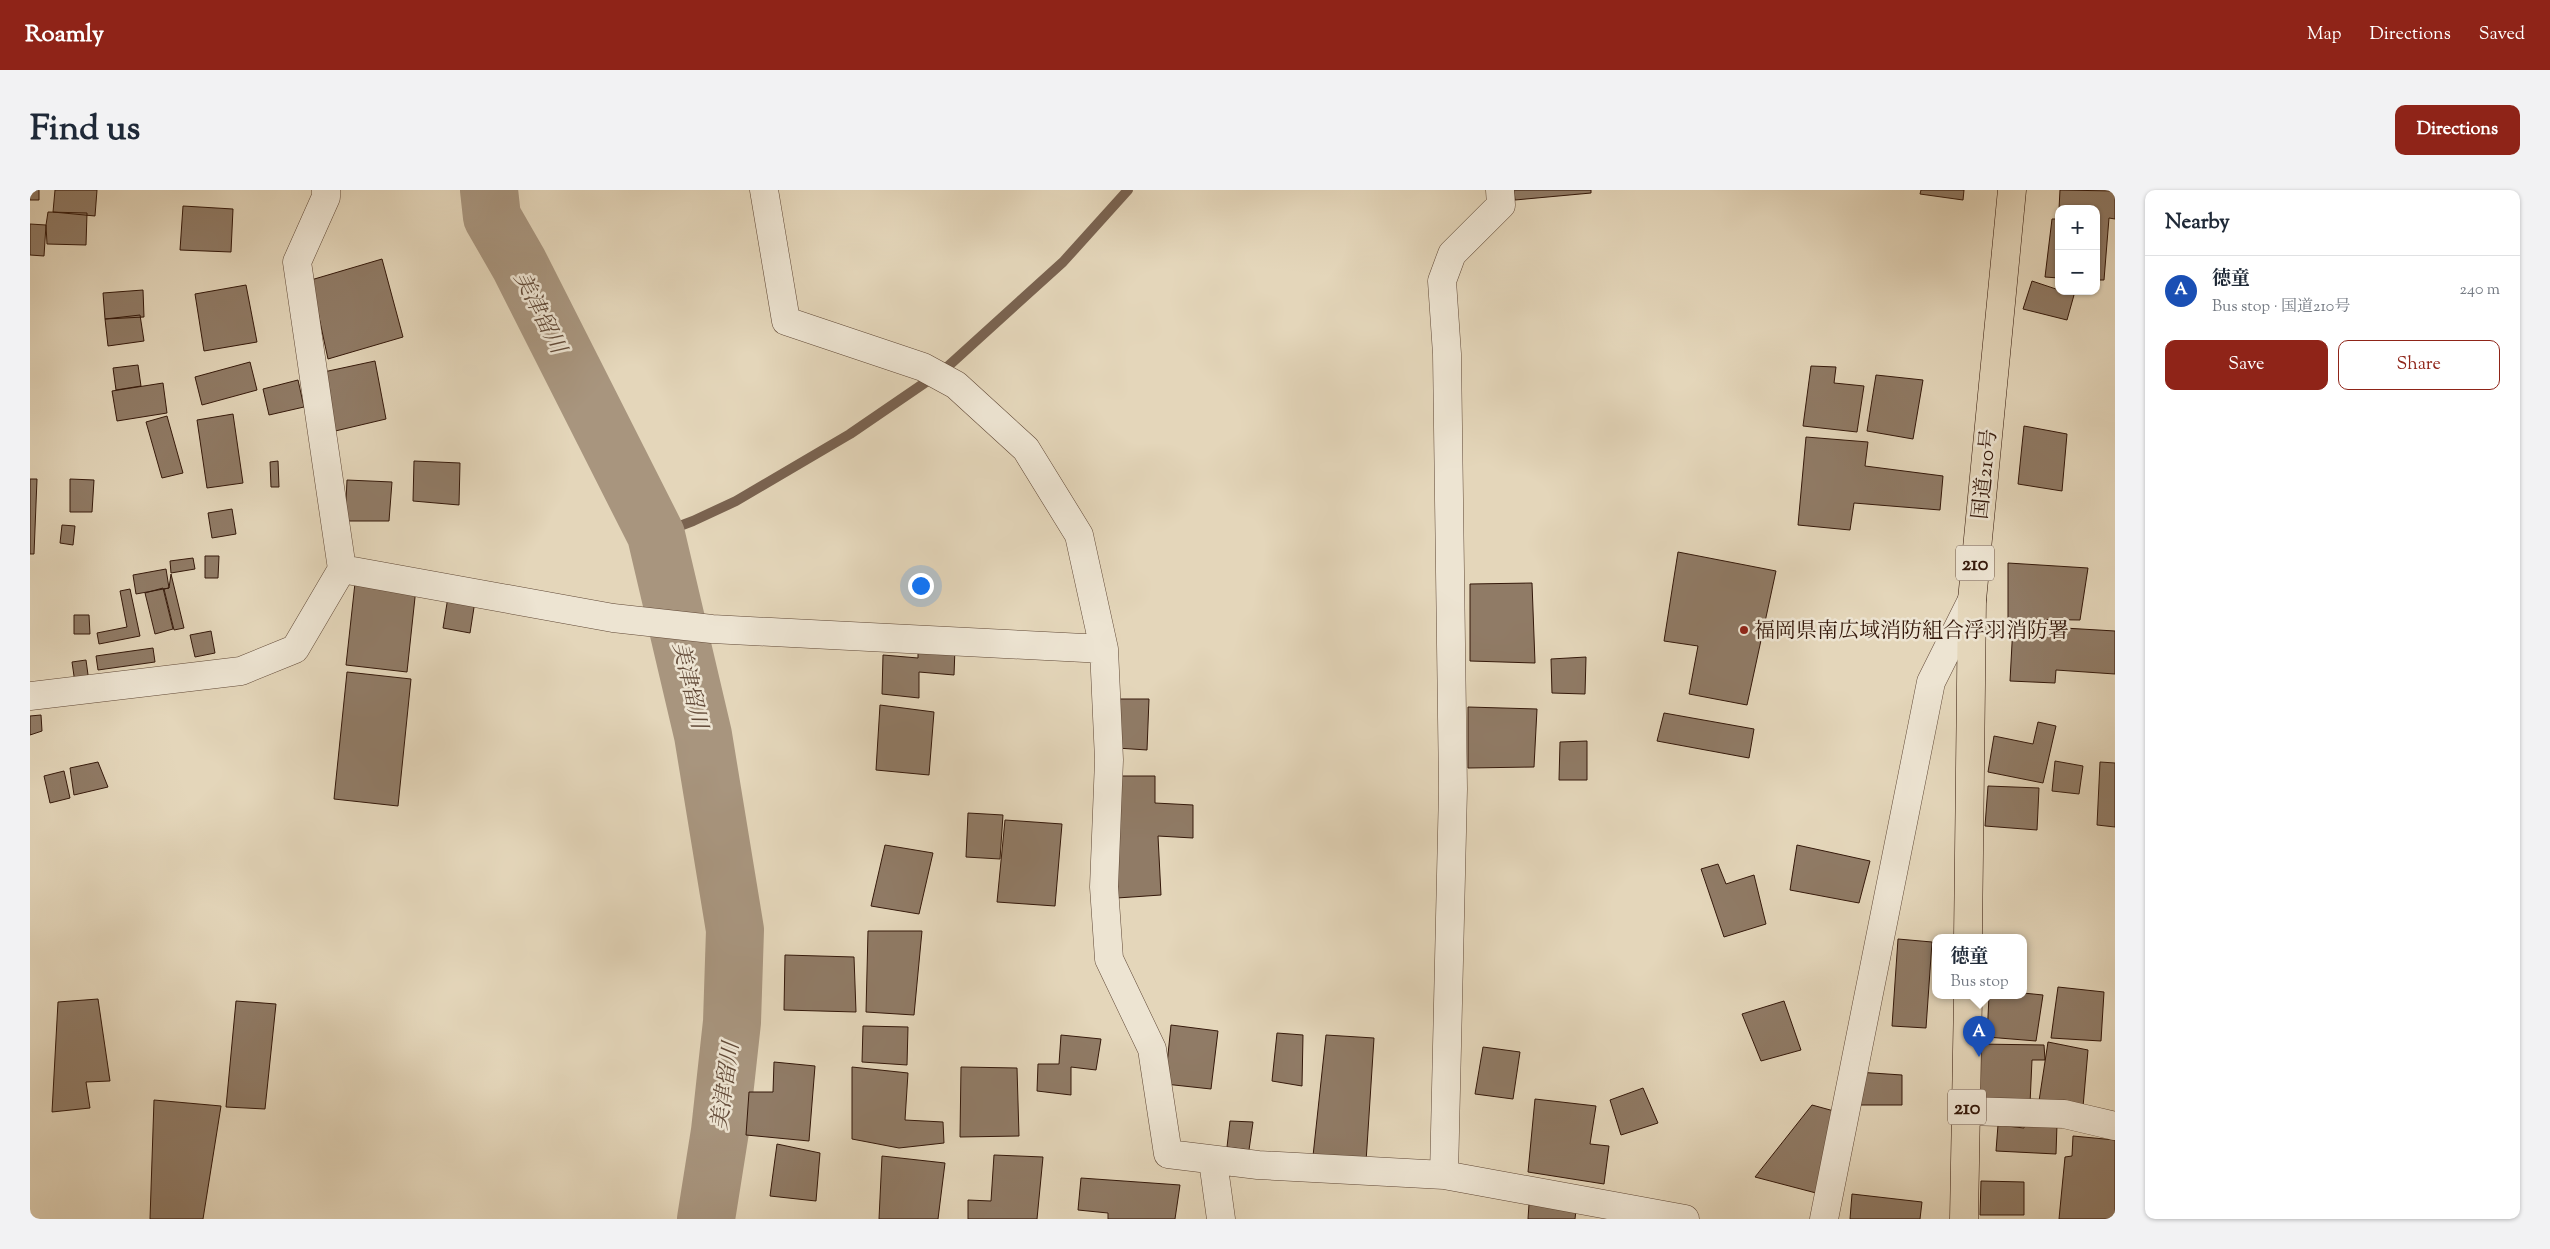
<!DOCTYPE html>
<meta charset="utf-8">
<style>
body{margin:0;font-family:"Sorts Mill Goudy","Noto Serif JP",serif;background:#f2f2f3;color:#1f2937}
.controls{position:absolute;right:15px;top:15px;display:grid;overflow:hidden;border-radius:10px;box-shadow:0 1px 4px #0004}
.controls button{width:45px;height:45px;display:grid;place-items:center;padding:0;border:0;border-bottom:1px solid #e0e1e3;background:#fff;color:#1f2937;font:25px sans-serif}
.you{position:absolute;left:890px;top:395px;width:18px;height:18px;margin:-12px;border:4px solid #fff;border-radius:50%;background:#1a73e8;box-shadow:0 0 0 8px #1a73e833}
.badge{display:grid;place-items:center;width:32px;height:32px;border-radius:50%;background:#8f2418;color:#fff;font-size:16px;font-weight:700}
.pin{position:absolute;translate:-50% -41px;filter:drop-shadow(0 1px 2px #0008)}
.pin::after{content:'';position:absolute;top:26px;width:18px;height:15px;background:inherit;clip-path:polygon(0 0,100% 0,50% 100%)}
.popup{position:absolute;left:1902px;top:744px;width:95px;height:65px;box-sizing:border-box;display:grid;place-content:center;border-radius:10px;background:#fff;filter:drop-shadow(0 1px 4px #0005);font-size:16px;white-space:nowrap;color:#747a83}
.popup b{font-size:19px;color:#1f2937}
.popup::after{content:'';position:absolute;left:50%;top:100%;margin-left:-10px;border:10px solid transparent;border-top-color:#fff}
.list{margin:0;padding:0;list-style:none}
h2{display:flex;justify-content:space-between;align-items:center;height:65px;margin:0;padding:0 20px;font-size:21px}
h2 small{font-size:16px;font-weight:400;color:#747a83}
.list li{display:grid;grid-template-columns:32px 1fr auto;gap:15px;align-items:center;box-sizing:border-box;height:70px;padding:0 20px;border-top:1px solid #e0e1e3}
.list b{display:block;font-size:19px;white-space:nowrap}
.list p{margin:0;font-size:16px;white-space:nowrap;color:#747a83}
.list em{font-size:16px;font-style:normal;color:#747a83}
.actions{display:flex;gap:10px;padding:15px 20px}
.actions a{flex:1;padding:11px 0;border:1px solid #8f2418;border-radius:10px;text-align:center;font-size:18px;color:#8f2418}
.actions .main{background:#8f2418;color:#fff}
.map{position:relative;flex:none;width:2085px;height:1029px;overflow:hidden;border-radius:10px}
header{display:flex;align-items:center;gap:30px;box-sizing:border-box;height:70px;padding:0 25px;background:#8f2418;color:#fff}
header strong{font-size:24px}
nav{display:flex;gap:28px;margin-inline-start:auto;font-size:18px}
.intro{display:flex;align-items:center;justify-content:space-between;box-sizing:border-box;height:120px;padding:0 30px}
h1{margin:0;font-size:35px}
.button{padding:12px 22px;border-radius:10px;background:#8f2418;color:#fff;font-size:18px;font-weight:700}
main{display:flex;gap:30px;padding:0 30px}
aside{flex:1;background:#fff;border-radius:10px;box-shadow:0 1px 4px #0004}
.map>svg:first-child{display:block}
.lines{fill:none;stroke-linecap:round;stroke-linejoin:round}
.stream{stroke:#7a6350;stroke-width:10}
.river{stroke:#a8957e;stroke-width:58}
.building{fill:#907b66;stroke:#34180a}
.street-casing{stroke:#604836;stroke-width:29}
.highway-casing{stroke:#34180a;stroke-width:29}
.street{stroke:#ede4d2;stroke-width:28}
.highway{stroke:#e4d6ba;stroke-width:28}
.poi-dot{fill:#8f2418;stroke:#ede4d2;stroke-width:2}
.labels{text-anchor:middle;stroke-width:5;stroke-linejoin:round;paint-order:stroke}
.shield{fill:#ede4d2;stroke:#6c5546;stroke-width:1}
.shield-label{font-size:20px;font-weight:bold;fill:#34180a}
.street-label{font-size:21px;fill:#34180a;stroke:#ede4d2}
.poi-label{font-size:21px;fill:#34180a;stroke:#ede4d2;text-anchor:start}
.water-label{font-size:22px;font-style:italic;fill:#624a38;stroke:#ede4d2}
</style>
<header>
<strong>Roamly</strong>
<nav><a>Map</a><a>Directions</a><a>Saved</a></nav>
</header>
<div class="intro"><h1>Find us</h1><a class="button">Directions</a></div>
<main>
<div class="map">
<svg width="2085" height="1029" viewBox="0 0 2085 1029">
<rect width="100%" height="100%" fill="#e4d6ba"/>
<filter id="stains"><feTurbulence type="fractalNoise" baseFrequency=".004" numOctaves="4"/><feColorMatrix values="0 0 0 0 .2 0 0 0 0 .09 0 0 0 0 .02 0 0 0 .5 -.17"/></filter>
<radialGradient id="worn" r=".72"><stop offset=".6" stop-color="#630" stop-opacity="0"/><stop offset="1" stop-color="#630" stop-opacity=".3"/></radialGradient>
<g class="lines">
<path class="stream" d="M626,345L663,331L706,311L820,244L915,179L1033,72L1098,0"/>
<path class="river" d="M459,0L462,27L489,74L626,345L673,545L705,740L702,832L690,941L676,1029"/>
</g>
<path class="building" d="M0,0H9V10H0Z
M25,0H67L65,26L23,22Z
M1484,0H1561V3L1485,10Z
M1891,0H1934L1933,10L1890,4Z
M2030,0L2085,1V29L2079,28L2074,90H2066V19H2029Z
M153,16L203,19L201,62L150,60Z
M18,22L57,23L56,55L17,54L16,35Z
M2022,29H2029V88L2015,87Z
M0,34L16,35L14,66L0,65Z
M352,69L373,147L298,169L281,90Z
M2002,91L2044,105L2037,130L1993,119Z
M216,95L227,152L174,161L165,104Z
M113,100L114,127L75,129L73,103Z
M110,125L114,151L78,156L75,129Z
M345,171L356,229L301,242L289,183Z
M220,172L227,200L172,215L165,187Z
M108,175L111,196L86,200L83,178Z
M1781,176L1806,177L1804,193L1834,196L1827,242L1773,236Z
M1846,185L1893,190L1883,249L1837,241Z
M268,190L274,217L239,225L233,199Z
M133,193L137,223L87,231L82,201Z
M203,224L213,293L177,298L167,230Z
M137,226L153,283L132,288L116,232Z
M1994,236L2037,244L2032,301L1988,294Z
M1776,247L1838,252L1835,276L1913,286L1910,320L1824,313L1820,340L1768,335Z
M248,271L249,297H241L240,272Z
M384,271L430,273L429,315L383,311Z
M0,289H7L4,364H0Z
M40,289L64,290L62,322H40Z
M317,290L362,292L359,331H315Z
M202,319L206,344L182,348L178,323Z
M32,335L45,336L43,355L30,353Z
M1648,362L1746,381L1717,515L1659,504L1668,456L1634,451Z
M175,366H189L188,388H175Z
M163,368L165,379L141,383L140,371Z
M1978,373L2058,378L2050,430L1978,429Z
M136,379L139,398L106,404L103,385Z
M141,384L154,438L144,440L134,399L139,398Z
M325,393L386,398L377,482L316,475Z
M1502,393L1505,473L1440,471V394Z
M133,398L143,439L125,444L115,403Z
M100,399L110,446L69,454L67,443L97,437L90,401Z
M418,407L445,411L440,443L413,438Z
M44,425H59L60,444H44Z
M1983,435L2085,441V484L2026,480L2025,493L1980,491Z
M181,441L185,463L165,467L160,445Z
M888,450L925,458L924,485L889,482V508L852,504L853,465L888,468Z
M123,458L125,472L68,480L66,466Z
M1556,467L1555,504L1522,503L1521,469Z
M56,470L59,492L45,493L42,472Z
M317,482L381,489L368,616L304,609Z
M1087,509H1119L1117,560L1087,558Z
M850,515L904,522L899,585L846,580Z
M1438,517L1507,519L1504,577L1438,578Z
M1634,523L1724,539L1719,568L1627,551Z
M11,525L12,541L0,545V526Z
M2008,532L2026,536L2013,593L1958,582L1964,546L2003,554Z
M1557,551V590H1529L1530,552Z
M2025,571L2053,576L2049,604L2022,601Z
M68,572L78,597L44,605L40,578Z
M2070,572L2085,573V637L2067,635Z
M34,581L40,608L20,613L14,586Z
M1087,586H1125V613L1163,615V648L1128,646L1131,705L1087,708Z
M1958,596L2009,598L2007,640L1955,636Z
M938,623L973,625L970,669L936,667Z
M975,630L1032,634L1025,716L967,712Z
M855,655L903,663L889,724L841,716Z
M1767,655L1840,671L1829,713L1760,700Z
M1688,674L1696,694L1724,685L1736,734L1694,747L1671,679Z
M838,741H892L884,825L836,822Z
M1868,749L1902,752L1896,838L1862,836Z
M755,765L824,767L826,822L754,820Z
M2028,797L2074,802L2071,851L2021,848Z
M1993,803L2013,805L2006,851L1957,847L1959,806H1993Z
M68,809L80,891L56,892L60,918L22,922L28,812Z
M206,811L246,814L235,919L196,917Z
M1754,811L1771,860L1731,871L1712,824Z
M1141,835L1188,841L1181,899L1135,894Z
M833,836L878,837L877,875L832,872Z
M1247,843L1273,845L1272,896L1242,891Z
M1031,845L1071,849L1066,880L1041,877V905L1007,901L1008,874H1029Z
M1296,845L1344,848L1336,972L1283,966Z
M2018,852L2058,860L2053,917L2009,911Z
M1948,854L2014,855L2015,870H2002L2000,914L1947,911Z
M1453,857L1490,862L1483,909L1445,904Z
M744,872L785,876L779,951L716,945L719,902H743Z
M822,877L878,883L875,930L913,932L914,953L869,958L822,949Z
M931,877L987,878L989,946L930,947Z
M1827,882L1872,885V915H1826Z
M1613,898L1628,933L1591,945L1580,910Z
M1505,909L1566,916L1560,954L1579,956L1574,994L1498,982Z
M124,910L191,916L173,1029H120Z
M1782,915L1804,921L1786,1003L1725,987Z
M1995,930L2027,934L2026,964L1966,961L1968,935L1994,938Z
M1200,931L1223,932L1219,960L1197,957Z
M2043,946L2085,950V1029H2029L2035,967L2042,966Z
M747,954L790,963L786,1011L740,1006Z
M964,965L1013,967L1007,1029H938V1010L961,1011Z
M852,966L915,973L908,1029H849Z
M1051,988L1150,995L1145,1029H1078V1023L1048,1020Z
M1951,991L1994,992V1025H1950Z
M1822,1004L1892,1012L1890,1029H1820Z
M1499,1014L1546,1020L1545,1029H1498Z"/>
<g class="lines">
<g class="street-casing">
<path id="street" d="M734,0L756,131L893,177L926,195L996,259L1049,345L1074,459L1079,570L1074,697L1079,769L1122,859L1138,964L1228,975L1414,985L1655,1029
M312,379L583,428L682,439L1074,459
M0,506L211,481L265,459L312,379L267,72L296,7V0
M1937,921L2034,924L2085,936
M1183,971L1191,1029
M1414,985L1423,599L1417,164L1412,91L1422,64L1471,15L1470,0
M1794,1029L1901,492L1942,410"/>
</g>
<g class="highway-casing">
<path id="highway" d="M1938,748L1942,410L1982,0
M1934,1029L1938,806"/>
</g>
<use href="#street" class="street"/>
<use href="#highway" class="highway"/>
</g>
<circle class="poi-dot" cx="1714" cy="440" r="5"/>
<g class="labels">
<g class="shield">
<rect x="1926" y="355.5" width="38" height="35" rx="4"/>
<rect x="1918" y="899.5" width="38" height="35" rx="4"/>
</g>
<g class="shield-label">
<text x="1945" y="380">210</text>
<text x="1937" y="924">210</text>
</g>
<g class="street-label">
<text transform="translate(1954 284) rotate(-84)" y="7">国道210号</text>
</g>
<g class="poi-label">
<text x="1724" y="447">福岡県南広域消防組合浮羽消防署</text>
</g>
<g class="water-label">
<text transform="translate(511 122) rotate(63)" y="8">美津留川</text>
<text transform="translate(661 495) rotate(77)" y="8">美津留川</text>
<text transform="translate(694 896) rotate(-82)" y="8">美津留川</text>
</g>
</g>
<rect width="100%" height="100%" filter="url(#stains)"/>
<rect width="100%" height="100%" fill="url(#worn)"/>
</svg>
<div class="controls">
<button>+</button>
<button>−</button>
</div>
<div class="you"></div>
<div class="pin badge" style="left:1949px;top:867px;background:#1a4fb4">A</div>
<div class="popup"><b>徳童</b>Bus stop</div>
</div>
<aside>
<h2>Nearby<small></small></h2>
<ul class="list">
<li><span class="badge" style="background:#1a4fb4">A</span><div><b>徳童</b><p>Bus stop · 国道210号</p></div><em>240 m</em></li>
</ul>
<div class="actions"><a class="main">Save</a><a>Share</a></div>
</aside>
</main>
